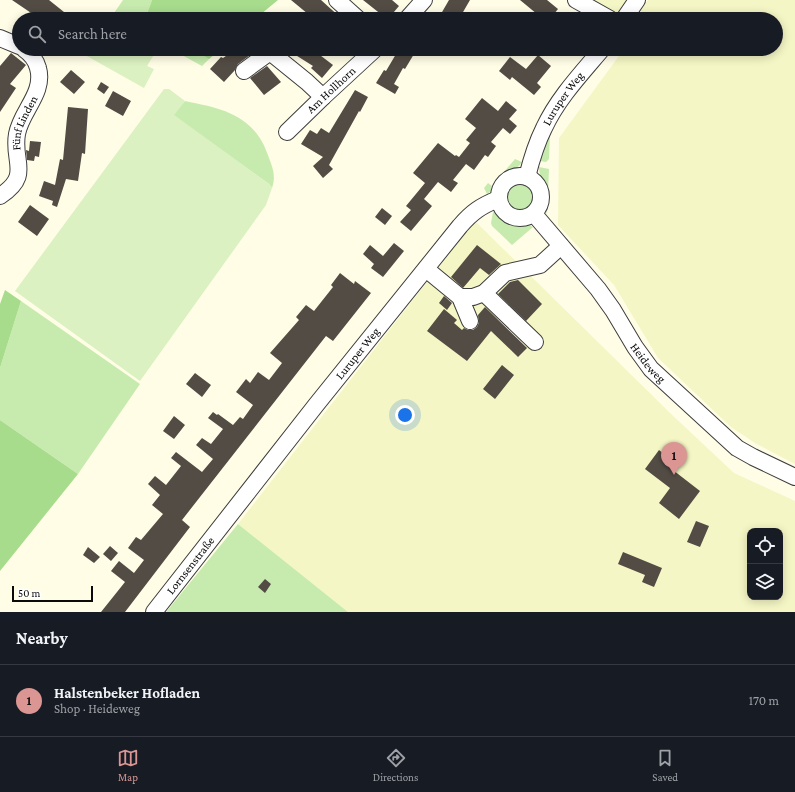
<!DOCTYPE html>
<meta charset="utf-8">
<style>
body{margin:0;font-family:"Crimson Pro",serif;background:#20242c;color:#f1f3f6}
.controls{position:absolute;right:12px;bottom:12px;display:grid;overflow:hidden;border-radius:8px;box-shadow:0 2px 10px #0003}
.controls button{width:36px;height:36px;display:grid;place-items:center;padding:0;border:0;border-bottom:1px solid #363941;background:#171b24;color:#f1f3f6;font:20px sans-serif}
.scale{position:absolute;left:12px;bottom:10px;width:81px;box-sizing:border-box;padding-left:4px;border:2px solid #0a0a0a;border-top:0;font-size:11px;line-height:14px;white-space:nowrap;color:#0a0a0a;-webkit-text-stroke:3px #fff;paint-order:stroke}
.you{position:absolute;left:405px;top:415px;width:14px;height:14px;margin:-10px;border:3px solid #fff;border-radius:50%;background:#1a73e8;box-shadow:0 0 0 6px #1a73e833}
.badge{display:grid;place-items:center;width:26px;height:26px;border-radius:50%;background:#db9693;color:#111;font-size:13px;font-weight:700}
.pin{position:absolute;translate:-50% -33px;filter:drop-shadow(0 1px 2px #0008)}
.pin::after{content:'';position:absolute;top:21px;width:14px;height:12px;background:inherit;clip-path:polygon(0 0,100% 0,50% 100%)}
.list{margin:0;padding:0;list-style:none}
h2{display:flex;justify-content:space-between;align-items:center;height:52px;margin:0;padding:0 16px;font-size:17px}
h2 small{font-size:13px;font-weight:400;color:#9ea1a6}
.list li{display:grid;grid-template-columns:26px 1fr auto;gap:12px;align-items:center;box-sizing:border-box;height:72px;padding:0 16px;border-top:1px solid #363941}
.list b{display:block;font-size:15px;white-space:nowrap}
.list p{margin:0;font-size:13px;white-space:nowrap;color:#9ea1a6}
.list em{font-size:13px;font-style:normal;color:#9ea1a6}
.icon{flex:none;width:22px;height:22px;fill:none;stroke:currentColor;stroke-width:2;stroke-linecap:round;stroke-linejoin:round}
.map{position:relative;flex:none;width:795px;height:612px;overflow:hidden}
.search{position:absolute;background:#171b24;box-shadow:0 2px 10px #0003;left:12px;right:12px;top:12px;height:44px;display:flex;align-items:center;gap:10px;box-sizing:border-box;padding:0 14px;border-radius:22px;color:#9ea1a6;font-size:15px}
.sheet{height:124px;background:#171b24}
nav{display:flex;justify-content:space-around;align-items:center;box-sizing:border-box;height:56px;border-top:1px solid #363941;background:#171b24;font-size:11px;color:#9ea1a6}
nav a{display:grid;justify-items:center;gap:2px}
nav .on{color:#db9693}
.map>svg:first-child{display:block}
.farmland{fill:#f5f6c5;fill-rule:evenodd}
.green{fill:#c7ebae}
.forest{fill:#a8dc8d}
.pitch{fill:#dbf1c1}
.building{fill:#534c45}
.lines{fill:none;stroke-linecap:round;stroke-linejoin:round}
.minor-casing{stroke:#3d3d3d;stroke-width:18}
.minor{stroke:#fff;stroke-width:16}
.labels{text-anchor:middle;stroke-width:4;stroke-linejoin:round;paint-order:stroke}
.street-label{font-size:12px;fill:#0a0a0a;stroke:#fff}
</style>
<div class="map">
<svg width="795" height="612" viewBox="0 0 795 612">
<rect width="100%" height="100%" fill="#fffde6"/>
<path class="farmland" d="M584,0H630L624,9L613,14Z
M648,0H795V464L755,443L731,427L658,358L614,285L558,225L559,138L624,49H776V19H646L647,17L640,11Z
M477,223L669,412L734,473L795,501V612H348L238,524L472,224ZM750,531H780V597H750Z"/>
<path class="green" d="M123,0H152L145,19H117L112,16Z
M171,49H191L209,59L202,66Z
M185,101C224,109 255,115 269,158C273,168 276,177 272,188L269,184L173,115Z
M550,132L549,159L546,162L540,161Z
M515,159L522,162C517,170 511,170 504,176C497,181 495,189 487,194L484,188L488,183L492,186Z
M539,167L549,169L547,215C545,207 547,200 546,192C545,183 539,178 539,167Z
M506 198a14 14 0 1 1 28 0a14 14 0 1 1-28 0Z
M493,212C500,213 504,218 511,221C518,224 526,222 533,227L512,245L492,226L491,223Z
M21,301L140,384L78,474L0,420V368Z
M238,524L348,612H166Z"/>
<path class="forest" d="M152,0H278L255,19H145Z
M191,49H221L209,59Z
M5,290L21,301L0,368V304Z
M0,420L78,474L0,571Z"/>
<path class="pitch" d="M88,49H148L155,53L147,66L154,69L144,88L85,55Z
M164,89H169L185,101L174,115L269,184L272,188L266,205L140,381L15,291Z"/>
<path class="building" d="M12,0H49L64,12L58,19H40Z
M291,0H321L342,19H318L310,12L308,14Z
M363,0H392L399,6L388,19H387Z
M449,0H470L459,19H438Z
M520,0H547L558,9L550,19H543Z
M236,49H258L238,64L235,70L224,82L210,69L221,57L223,58Z
M286,49H312L333,65L322,78L311,68L313,66Z
M399,49H417L405,69L403,68L394,84L399,87L395,94L376,83L384,70L386,71Z
M11,53L26,65L10,84L16,88L0,112V66Z
M538,55L551,66L537,83L541,87L534,95L512,77L510,80L499,71L510,57L526,69Z
M267,66L281,82L264,95L250,78Z
M71,70L85,82L74,94L60,82Z
M101,82L109,87L104,94L97,89Z
M355,90L368,97L360,112L359,111L329,165L333,169L323,178L313,166L323,157L301,144L310,130L317,134L321,128L329,133Z
M113,91L131,101L123,116L105,106Z
M482,98L498,111L506,101L517,110L509,119L517,126L510,134L503,128L491,142L496,146L488,157L485,155L474,170L466,164L453,180L458,183L451,192L438,182L424,199L432,206L411,231L400,222L411,210L406,206L425,183L413,173L438,143L455,156L456,155L459,157L470,143L466,140L476,128L465,119Z
M68,107L88,109L85,154L82,153L78,181L66,179L57,207L52,205L53,201L39,196L44,181L55,185L60,159L63,160Z
M30,141L41,142L39,157L35,156L34,161L27,160L26,150L29,151Z
M30,205L49,219L37,236L18,222Z
M382,208L392,216L385,225L375,217Z
M394,243L404,251L383,277L371,268L374,264L363,254L370,245L383,256Z
M477,245L501,264L489,275L480,268L463,288L451,277Z
M340,273L354,284L355,281L371,293L333,341L326,336L182,520L190,527L125,612H101L125,582L111,571L119,561L134,573L144,560L128,548L136,537L141,540L163,514L152,505L160,495L148,484L155,476L166,485L181,466L171,458L176,452L202,472L213,459L196,445L202,438L211,444L223,429L208,418L213,412L217,415L218,414L233,425L240,417L243,419L253,405L236,392L246,379L250,383L258,372L269,380L282,363L270,353L299,320L296,317L306,305L314,311L333,287L331,285Z
M518,280L542,304L526,321L498,294L510,282Z
M444,296L452,303L447,310L439,303Z
M485,307L527,348L518,357L491,331L467,361L427,331L444,309L457,320L454,323L462,330L464,328L468,330H473L477,327L479,323L478,315Z
M502,365L514,375L495,399L483,389Z
M195,373L211,385L202,397L186,384Z
M174,416L185,425L174,439L163,431Z
M659,450L673,461L669,467L700,491L679,519L659,503L670,488L645,469Z
M696,521L709,526L700,547L687,542Z
M110,546L118,553L111,561L103,554Z
M88,547L100,557L94,563L83,555Z
M623,552L662,568L654,587L642,582L645,575L618,564Z
M265,579L271,584L265,593L258,587Z"/>
<g class="lines">
<g class="minor-casing">
<g id="minor">
<path d="M337,0L358,19"/>
<path d="M576,0L610,19"/>
<path d="M407,19L424,0"/>
<path d="M624,19L637,0"/>
<path d="M0,38L19,46"/>
<path d="M244,71L270,52L307,82L323,97"/>
<path id="s1" d="M287,132L323,97L375,49"/>
<circle cx="520" cy="197" r="21"/>
<path id="s2" d="M527,177C531,161 536,144 544,128C558,98 581,74 602,49"/>
<path id="s3" d="M0,196C32,175 12,162 17,134C21,111 45,93 38,68C36,60 31,54 24,49"/>
<path id="s4" d="M534,214L598,289L613,310L635,347L651,369L737,448L753,457L795,477"/>
<path d="M426,269L460,297L470,321"/>
<path d="M484,293L535,342"/>
<path d="M460,297H473L484,293L505,273L540,265L561,246"/>
<path id="s5" d="M154,612L316,405L460,226C472,212 481,206 498,199"/>
</g>
</g>
<use href="#minor" class="minor"/>
</g>
<g class="labels">
<g class="street-label">
<text dy="4" stroke="none"><textPath href="#s1" startOffset="61">Am Hollhorn</textPath></text>
<text dy="4" stroke="none"><textPath href="#s2" startOffset="87">Luruper Weg</textPath></text>
<text dy="4" stroke="none"><textPath href="#s3" startOffset="82">Fünf Linden</textPath></text>
<text dy="4" stroke="none"><textPath href="#s5" startOffset="329">Luruper Weg</textPath></text>
<text dy="4" stroke="none"><textPath href="#s4" startOffset="188">Heideweg</textPath></text>
<text dy="4" stroke="none"><textPath href="#s5" startOffset="59">Lornsenstraße</textPath></text>
</g>
</g>
</svg>
<div class="controls">
<button><svg class="icon" aria-label="locate" viewBox="0 0 24 24"><circle cx="12" cy="12" r="6"/><path d="M12 2v4M12 18v4M2 12h4M18 12h4"/></svg></button>
<button><svg class="icon" aria-label="layers" viewBox="0 0 24 24"><path d="M12 4l9 5-9 5-9-5zM3 14l9 5 9-5"/></svg></button>
</div>
<div class="scale">50 m</div>
<div class="you"></div>
<div class="pin badge" style="left:674px;top:475px">1</div>
<div class="search"><svg class="icon" aria-label="search" viewBox="0 0 24 24"><circle cx="10" cy="10" r="6"/><path d="M15 15l6 6"/></svg>Search here</div>
</div>
<section class="sheet">
<h2>Nearby<small></small></h2>
<ul class="list">
<li><span class="badge">1</span><div><b>Halstenbeker Hofladen</b><p>Shop · Heideweg</p></div><em>170 m</em></li>
</ul>
</section>
<nav>
<a class="on"><svg class="icon" aria-label="map" viewBox="0 0 24 24"><path d="M3 6l6-2 6 2 6-2v14l-6 2-6-2-6 2zM9 4v14M15 6v14"/></svg>Map</a>
<a><svg class="icon" aria-label="directions" viewBox="0 0 24 24"><path d="M12 3l9 9-9 9-9-9zM9 14v-3h6M13 9l2 2-2 2"/></svg>Directions</a>
<a><svg class="icon" aria-label="saved" viewBox="0 0 24 24"><path d="M7 4h10v16l-5-4-5 4z"/></svg>Saved</a>
</nav>
